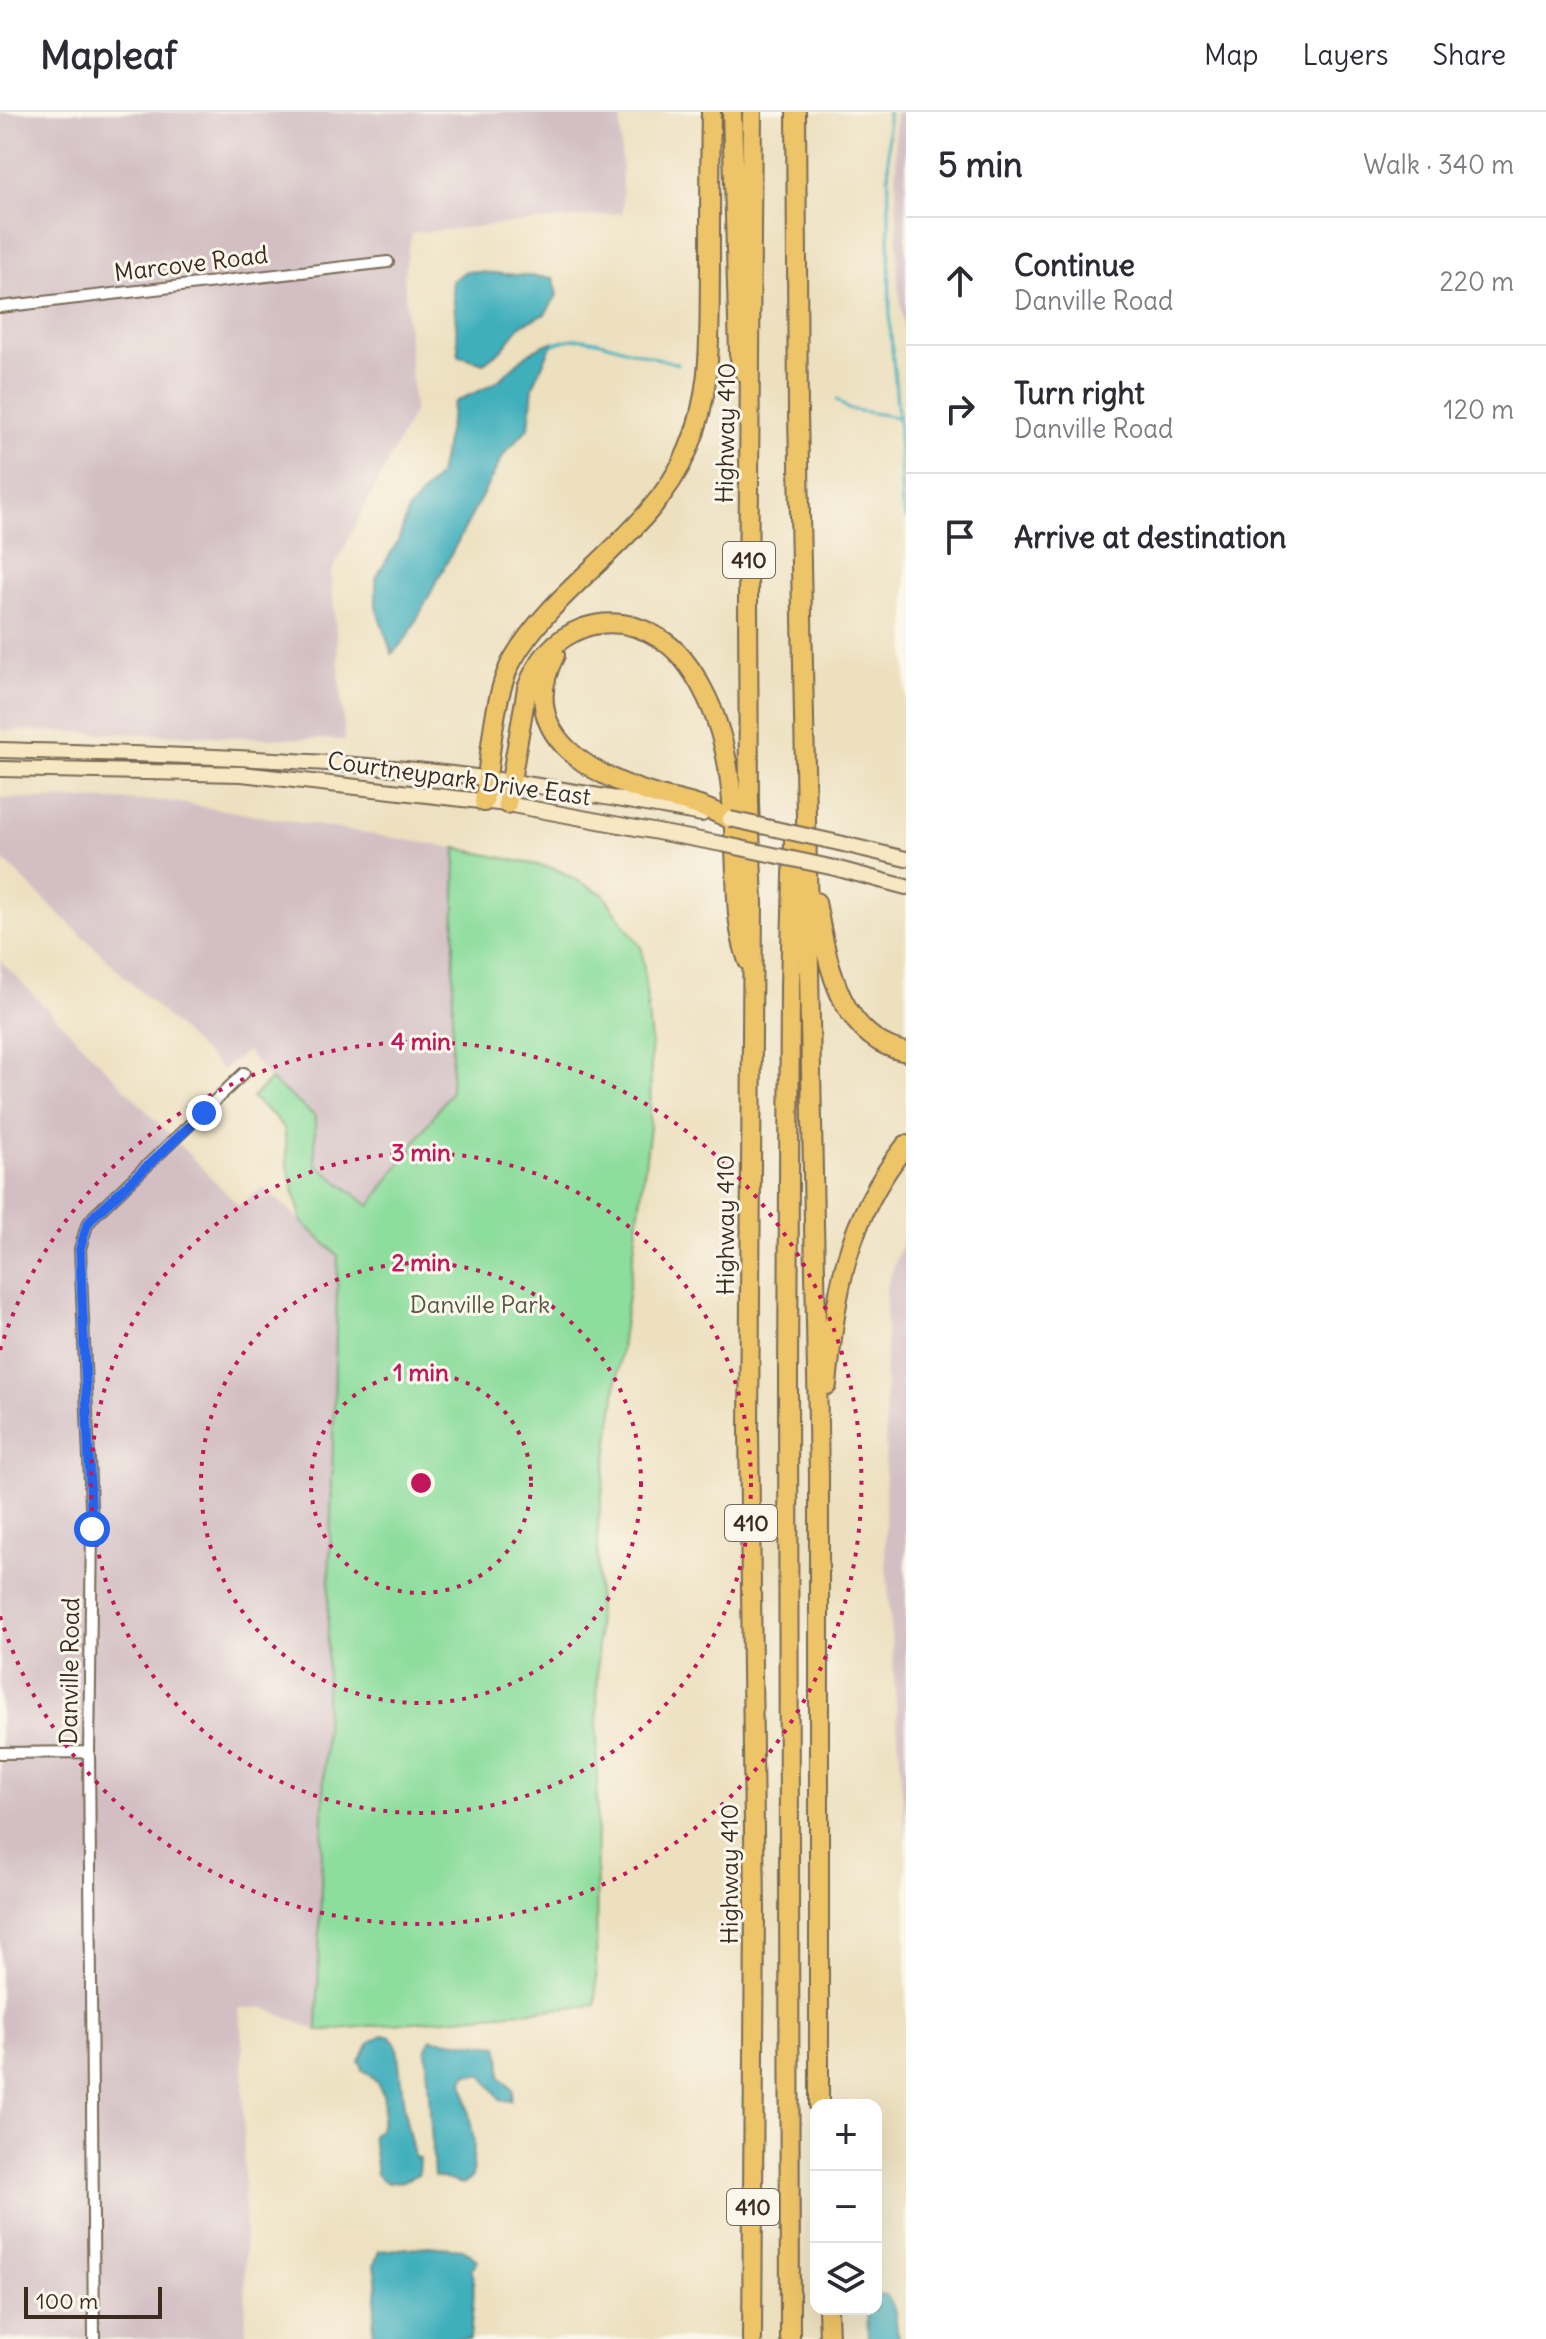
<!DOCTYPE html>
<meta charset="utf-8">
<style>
body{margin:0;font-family:Delius,sans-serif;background:#f2f2f3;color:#2b2b33}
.controls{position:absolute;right:24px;bottom:24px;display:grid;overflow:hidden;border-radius:16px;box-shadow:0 8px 32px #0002}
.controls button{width:72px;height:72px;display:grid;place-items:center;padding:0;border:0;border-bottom:2px solid #e1e1e2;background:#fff;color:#2b2b33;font:40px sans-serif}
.scale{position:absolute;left:24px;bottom:20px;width:138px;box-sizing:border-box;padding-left:8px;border:4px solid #3b2a1e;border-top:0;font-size:22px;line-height:28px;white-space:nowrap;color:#3b2a1e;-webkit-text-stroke:6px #fbf7ec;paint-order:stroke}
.stop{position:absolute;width:24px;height:24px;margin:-18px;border:6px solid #2563eb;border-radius:50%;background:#fff}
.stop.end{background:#2563eb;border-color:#fff;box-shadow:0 2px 8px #0008}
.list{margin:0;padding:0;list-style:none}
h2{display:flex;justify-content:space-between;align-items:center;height:104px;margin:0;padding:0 32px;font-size:34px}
h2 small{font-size:26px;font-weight:400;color:#7c7c81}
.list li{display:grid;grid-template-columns:52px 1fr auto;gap:24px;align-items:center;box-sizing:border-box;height:128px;padding:0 32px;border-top:2px solid #e1e1e2}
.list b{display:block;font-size:30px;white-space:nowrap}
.list p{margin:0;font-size:26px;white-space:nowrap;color:#7c7c81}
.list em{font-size:26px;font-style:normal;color:#7c7c81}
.icon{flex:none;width:44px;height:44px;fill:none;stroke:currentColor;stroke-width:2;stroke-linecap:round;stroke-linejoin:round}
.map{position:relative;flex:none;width:906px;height:2227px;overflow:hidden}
header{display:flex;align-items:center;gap:48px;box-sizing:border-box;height:112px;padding:0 40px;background:#fff;border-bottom:2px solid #e1e1e2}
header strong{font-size:38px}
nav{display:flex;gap:44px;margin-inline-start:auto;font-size:28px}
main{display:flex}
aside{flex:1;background:#fff}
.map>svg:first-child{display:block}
.industrial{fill:#d2bec3}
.green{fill:#8ddd9d;stroke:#64845e;stroke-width:2}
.water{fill:#40afbc;stroke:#3e6c6d;stroke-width:2}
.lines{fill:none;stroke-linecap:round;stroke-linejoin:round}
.stream{stroke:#40afbc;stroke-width:3}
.minor-casing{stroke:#796a56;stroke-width:14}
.secondary-casing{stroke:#796a56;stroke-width:18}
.motorway-casing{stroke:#796a56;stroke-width:22}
.minor{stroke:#fff;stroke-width:10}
.secondary{stroke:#f8e7c3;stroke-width:14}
.motorway{stroke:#eec469;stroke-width:18}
.secondary-bridge-casing{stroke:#796a56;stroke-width:18;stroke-linecap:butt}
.secondary-bridge{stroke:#f8e7c3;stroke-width:14}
.route{stroke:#2563eb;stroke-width:10}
.ring{fill:none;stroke:#c2185b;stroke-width:4;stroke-dasharray:4 8}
.labels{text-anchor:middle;stroke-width:6;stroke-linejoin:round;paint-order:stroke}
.shield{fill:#fbf7ec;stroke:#75685c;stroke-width:2}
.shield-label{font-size:22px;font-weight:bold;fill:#3b2a1e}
.street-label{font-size:24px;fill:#3b2a1e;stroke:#fbf7ec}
.park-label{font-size:24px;fill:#50573e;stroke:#fbf7ec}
.centre{fill:#c2185b;stroke:#fbf7ec;stroke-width:4}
.ring-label{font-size:24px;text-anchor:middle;font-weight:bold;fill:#c2185b;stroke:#fbf7ec;stroke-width:6;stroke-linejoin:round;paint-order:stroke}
</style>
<header>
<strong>Mapleaf</strong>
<nav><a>Map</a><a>Layers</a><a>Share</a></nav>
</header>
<main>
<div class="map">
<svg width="906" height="2227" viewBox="0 0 906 2227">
<rect width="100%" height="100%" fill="#fbf7ec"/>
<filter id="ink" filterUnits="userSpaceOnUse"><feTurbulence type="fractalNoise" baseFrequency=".0125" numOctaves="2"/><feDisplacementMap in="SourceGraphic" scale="16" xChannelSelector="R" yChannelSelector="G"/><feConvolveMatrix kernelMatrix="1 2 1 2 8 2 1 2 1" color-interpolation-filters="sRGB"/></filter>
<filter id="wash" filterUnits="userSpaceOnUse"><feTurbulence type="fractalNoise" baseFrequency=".006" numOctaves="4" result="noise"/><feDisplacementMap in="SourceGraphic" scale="32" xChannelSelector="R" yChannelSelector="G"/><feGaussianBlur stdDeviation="1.8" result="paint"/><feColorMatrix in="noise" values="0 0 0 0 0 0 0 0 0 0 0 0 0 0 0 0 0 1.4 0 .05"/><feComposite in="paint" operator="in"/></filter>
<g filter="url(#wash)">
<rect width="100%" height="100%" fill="#ede0bf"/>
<path class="industrial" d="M0,0H620L623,101L412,121L404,162L414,299L331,462L345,628L0,618Z
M895,0H906V231L898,172Z
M0,686L168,689L456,736L451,979L370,1094L315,1052V1004L270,968L247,939L222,958L0,745Z
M0,848L238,1093L264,1075L338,1143L317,1919L265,1896H239L243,1936L246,2227H0Z
M906,1119V1736L885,1434L886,1176Z"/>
<path class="green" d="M456,736L556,757L603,782L642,837L651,931L650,1015L598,1413L596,1893L317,1919L338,1144L302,1110L287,1052L285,1018L275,1005L252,986L270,968L315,1004V1052L370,1094L451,979Z"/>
<path class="water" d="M466,159L553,166L557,183L545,202L521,213L502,237L484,251L459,244L452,169Z
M553,230L533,274L529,315L504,342L408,524L392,542L376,495V466L398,429L409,397L439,363L454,291C469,282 486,278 500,267C518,252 529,236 553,230Z
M383,1923L391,1925L397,1934L405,2003L414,2045L419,2046L418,2062L403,2069L387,2071L377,2063L372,2023L380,2017C387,1988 387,1974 361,1957L362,1953L358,1950L371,1930Z
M431,1927L498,1934L501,1948L500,1965L513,1978L511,1989L501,1988L482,1963L467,1962L463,1969L474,2029L472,2065L463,2072L434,2064L426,1936Z
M428,2134L463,2137L478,2148L471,2158C477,2180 471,2204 470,2227H372L377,2174L374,2153L379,2139Z
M884,2182C897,2190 896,2213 898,2227H868L867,2197H876V2184Z"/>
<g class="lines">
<path class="stream" d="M888,0L890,214L898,302L902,392L906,406
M549,235C577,219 600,230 628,238C645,243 661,247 677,252
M837,288L848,297L897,305"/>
</g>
</g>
<g filter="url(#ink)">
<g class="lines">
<g class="minor-casing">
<path id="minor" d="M0,195L388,150
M0,1641L89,1640
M94,2227L89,1640L92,1417L80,1137L87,1113L94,1104L244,961"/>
</g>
<g class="secondary-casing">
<path id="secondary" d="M0,638C132,642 264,645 395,656C498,665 600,684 702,702
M0,657L242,662L507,692L722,732
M839,731L906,747
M835,756L906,775"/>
</g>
<g class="motorway-casing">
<path id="motorway" d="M732,0L739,242L744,260
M752,0L748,492L749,691L753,791L749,1318L755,1798L752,2227
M796,0L798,301L819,1363V1993
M555,543C513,624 594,665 660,684C672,687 684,689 696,693C708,696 719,702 730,707
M484,690C490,649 493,582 513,547C557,471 652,423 688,338C713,280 709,220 710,158C710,106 710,53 711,0
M507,692L527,576C538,547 554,527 583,516C610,507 635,511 659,526C678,537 692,557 702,576C733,633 733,696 736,760C737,792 737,818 748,849
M816,790C827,847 838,926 906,940
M827,1273C836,1180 845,1109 906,1033
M828,2197L829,2227
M790,2227L788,1267L790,873L794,730"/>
</g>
<use href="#minor" class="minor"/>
<use href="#secondary" class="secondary"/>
<use href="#motorway" class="motorway"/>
<g class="secondary-bridge-casing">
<path id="secondary-bridge" d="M730,707L839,731
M722,732L835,756"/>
</g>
<use href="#secondary-bridge" class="secondary-bridge"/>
</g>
</g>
<g class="lines" filter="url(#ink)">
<path class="route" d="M92,1417L80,1137L87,1113L94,1104L204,1001"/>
</g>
<g class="ring">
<circle cx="421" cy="1371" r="110"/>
<circle cx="421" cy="1371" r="220"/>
<circle cx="421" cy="1371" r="330"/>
<path d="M0 1238A441 441 0 1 1 0 1504"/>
</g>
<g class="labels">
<g class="shield">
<rect x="723" y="430" width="52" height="36" rx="6"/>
<rect x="725" y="1393" width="52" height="36" rx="6"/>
<rect x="727" y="2077" width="52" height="36" rx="6"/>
</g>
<g class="shield-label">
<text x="749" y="456">410</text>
<text x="751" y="1419">410</text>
<text x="753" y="2103">410</text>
</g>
<g class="street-label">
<text transform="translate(191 152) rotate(-7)" y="8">Marcove Road</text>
<text transform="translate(726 321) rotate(-89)" y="8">Highway 410</text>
<text transform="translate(459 667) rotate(8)" y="8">Courtneypark Drive East</text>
<text transform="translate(726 1113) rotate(-90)" y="8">Highway 410</text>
<text transform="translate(70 1559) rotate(-89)" y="8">Danville Road</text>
<text transform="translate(730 1762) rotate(-90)" y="8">Highway 410</text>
</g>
<g class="park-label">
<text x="480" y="1201">Danville Park</text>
</g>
</g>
<circle cx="421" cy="1371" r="12" class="centre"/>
<g class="ring-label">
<text x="421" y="938">4 min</text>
<text x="421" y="1049">3 min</text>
<text x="421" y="1159">2 min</text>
<text x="421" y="1269">1 min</text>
</g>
</svg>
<div class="controls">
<button>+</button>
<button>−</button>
<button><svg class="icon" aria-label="layers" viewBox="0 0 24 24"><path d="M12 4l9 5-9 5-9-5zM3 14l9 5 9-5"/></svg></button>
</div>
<div class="scale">100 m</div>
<div class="stop" style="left:92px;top:1417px"></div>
<div class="stop end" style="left:204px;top:1001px"></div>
</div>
<aside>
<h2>5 min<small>Walk · 340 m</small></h2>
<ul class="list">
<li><svg class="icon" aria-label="ahead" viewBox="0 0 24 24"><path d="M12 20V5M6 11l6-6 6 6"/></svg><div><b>Continue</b><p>Danville Road</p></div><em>220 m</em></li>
<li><svg class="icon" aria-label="right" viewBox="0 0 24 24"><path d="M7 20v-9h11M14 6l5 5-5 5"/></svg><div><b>Turn right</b><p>Danville Road</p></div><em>120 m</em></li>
<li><svg class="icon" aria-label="arrive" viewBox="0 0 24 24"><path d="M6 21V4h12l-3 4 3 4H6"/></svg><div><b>Arrive at destination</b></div></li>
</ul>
</aside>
</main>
